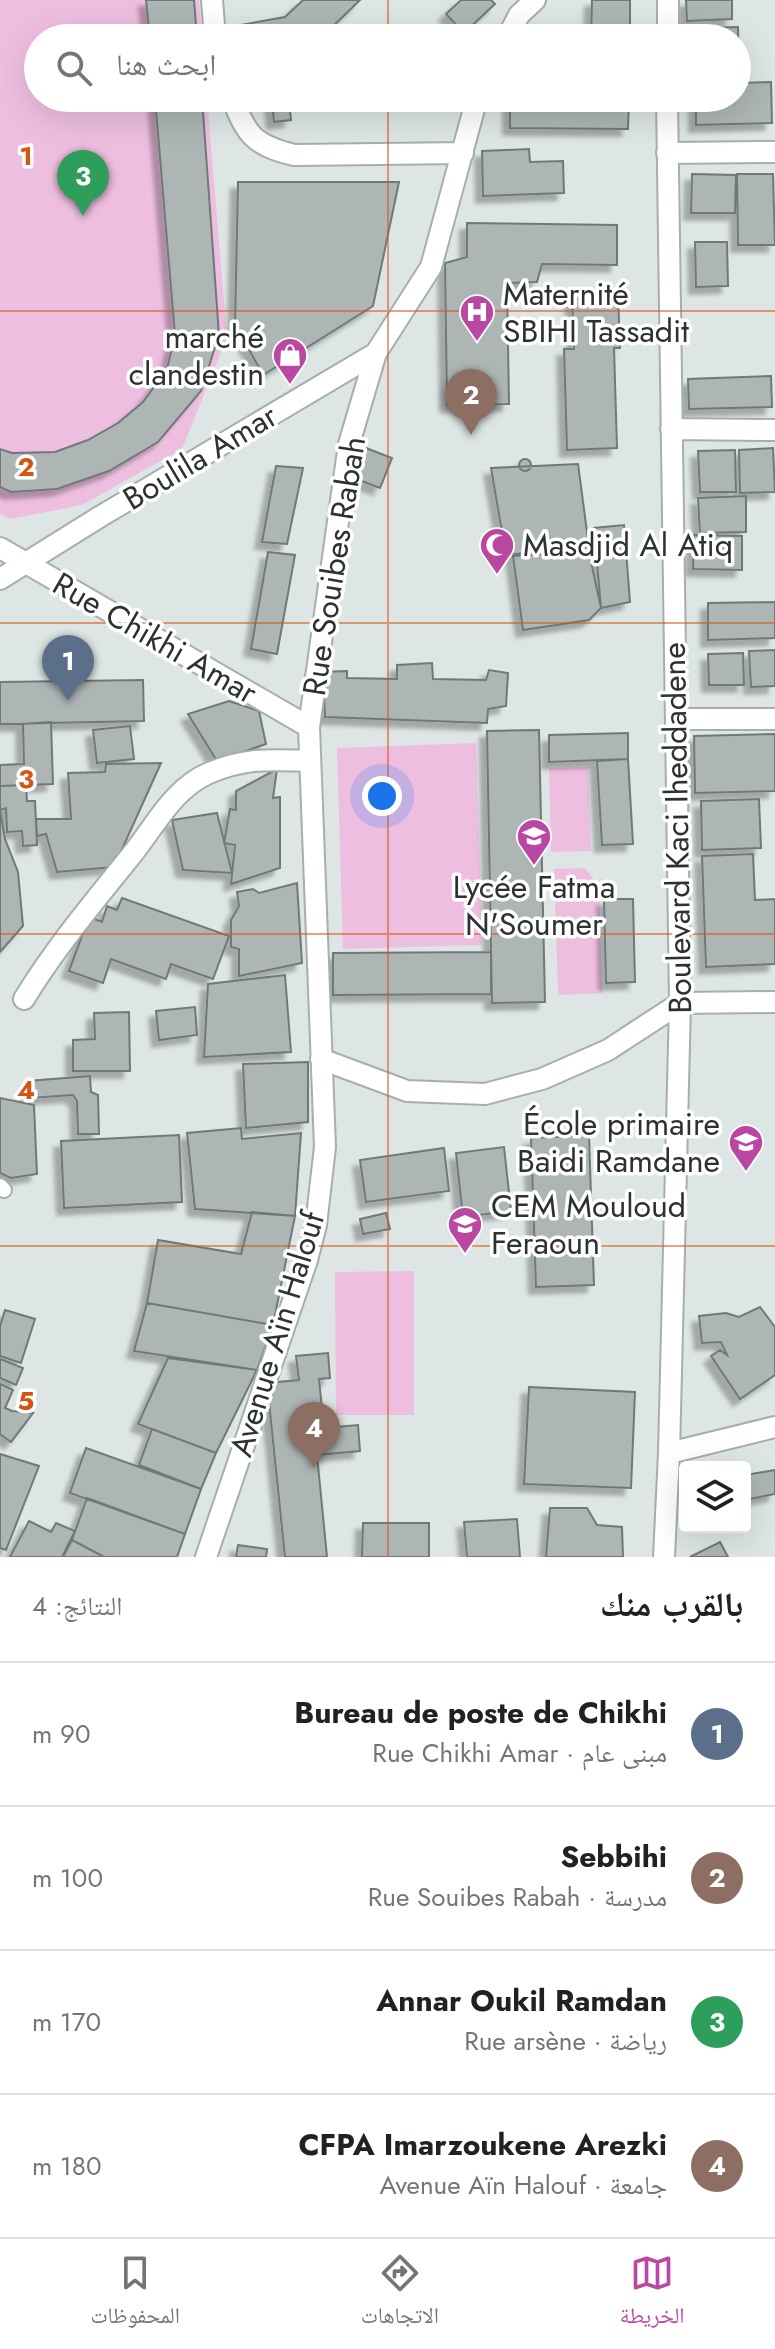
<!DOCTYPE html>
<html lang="ar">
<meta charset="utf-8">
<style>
body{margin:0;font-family:Jost,"Noto Naskh Arabic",sans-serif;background:#f2f2f2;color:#202124;direction:rtl}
.controls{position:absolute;right:24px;bottom:24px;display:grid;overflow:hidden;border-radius:8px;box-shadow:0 8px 32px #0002}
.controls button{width:72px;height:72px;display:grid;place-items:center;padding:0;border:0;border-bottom:2px solid #e0e0e0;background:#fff;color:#202124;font:40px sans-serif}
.you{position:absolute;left:382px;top:796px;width:28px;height:28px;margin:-20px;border:6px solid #fff;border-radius:50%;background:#1a73e8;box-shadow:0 0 0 12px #1a73e833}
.badge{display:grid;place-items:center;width:52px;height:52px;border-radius:50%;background:#ba48a2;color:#fff;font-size:26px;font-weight:700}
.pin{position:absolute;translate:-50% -66px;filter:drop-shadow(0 2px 4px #0008)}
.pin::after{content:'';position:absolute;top:42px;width:28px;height:24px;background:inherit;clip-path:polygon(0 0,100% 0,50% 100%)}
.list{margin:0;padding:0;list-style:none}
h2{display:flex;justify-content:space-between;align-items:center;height:104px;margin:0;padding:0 32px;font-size:34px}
h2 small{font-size:26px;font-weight:400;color:#757577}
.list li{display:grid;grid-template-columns:52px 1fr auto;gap:24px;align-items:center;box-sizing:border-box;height:144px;padding:0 32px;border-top:2px solid #e0e0e0}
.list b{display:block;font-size:30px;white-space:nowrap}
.list p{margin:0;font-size:26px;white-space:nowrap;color:#757577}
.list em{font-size:26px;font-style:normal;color:#757577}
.icon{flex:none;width:44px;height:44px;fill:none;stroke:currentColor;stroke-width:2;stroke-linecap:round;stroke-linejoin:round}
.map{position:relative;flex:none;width:775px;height:1557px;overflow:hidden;direction:ltr}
.search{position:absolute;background:#fff;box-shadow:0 8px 32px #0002;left:24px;right:24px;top:24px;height:88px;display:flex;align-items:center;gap:20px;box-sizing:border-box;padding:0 28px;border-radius:44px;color:#757577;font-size:30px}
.sheet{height:680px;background:#fff}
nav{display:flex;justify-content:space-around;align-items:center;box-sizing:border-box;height:112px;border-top:2px solid #e0e0e0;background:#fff;font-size:22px;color:#757577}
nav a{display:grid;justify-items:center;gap:4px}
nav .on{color:#ba48a2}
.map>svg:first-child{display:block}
.green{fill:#eebee0}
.building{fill:#adb5b5;stroke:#717978;stroke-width:2;filter:url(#shadow)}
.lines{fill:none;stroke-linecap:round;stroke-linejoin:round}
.pedestrian-casing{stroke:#a6aeae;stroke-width:18}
.minor-casing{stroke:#a6aeae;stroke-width:24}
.pedestrian{stroke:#fff;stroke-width:14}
.minor{stroke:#fff;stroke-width:20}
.grid{fill:none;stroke:#d55510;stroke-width:2;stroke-opacity:0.55}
.labels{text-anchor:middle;stroke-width:7;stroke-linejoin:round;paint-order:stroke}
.poi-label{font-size:32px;fill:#2e3131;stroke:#fff;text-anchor:start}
.street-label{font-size:32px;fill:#2e3131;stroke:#fff}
.grid-label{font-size:26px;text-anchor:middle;font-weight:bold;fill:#d55510;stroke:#fff;stroke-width:7;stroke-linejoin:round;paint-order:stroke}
</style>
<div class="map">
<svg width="775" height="1557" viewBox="0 0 775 1557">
<defs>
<filter id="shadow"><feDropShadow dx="-7" dy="7" stdDeviation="2" flood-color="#0004"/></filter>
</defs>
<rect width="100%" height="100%" fill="#dde5e5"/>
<path class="green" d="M0,0H199L202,38H38V98H207L227,337L182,449L82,505L10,519L0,514Z
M476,743L482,945L343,949L337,748Z
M588,767L591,851L551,852L549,768Z
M585,868L599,885L602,993L558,995L554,869Z
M414,1271V1415H336L335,1272Z"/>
<path class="building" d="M146,0H194L197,38H150Z
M303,0H360L321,38H228L224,28L285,17Z
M461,0H491L495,4L464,33L446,14Z
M592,0H630V38H591Z
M686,0H732V19L687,21Z
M738,27L739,83L771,82L772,123L696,125V98H737V38H694V28Z
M395,28H427V38H396Z
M155,98H202L219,335L201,391L158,442L109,471L57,489L11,492L0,487V449L12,453L55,452L88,440L118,423L143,402L167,369L175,335Z
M510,98H629L628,129L510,128Z
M289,101L291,120L274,122L272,102Z
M529,149L530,162L563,161L564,193L483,196L482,151Z
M692,174L736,175L735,213H691Z
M737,174H773L775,245H738Z
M238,182H399L373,306L263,375L235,324Z
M467,223L617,225V265L542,264L537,282L507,283L509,404L447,405L445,263L467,257Z
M695,242H727L728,286L696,287Z
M618,294L620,348H614L617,448L567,450L564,349H574L572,295Z
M771,376L772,407L689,409L688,379Z
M366,448L392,458L380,488L354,478Z
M773,448L775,492L740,493L739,450Z
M735,450L736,492H700L698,451Z
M519 465a6 6 0 1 1 12 0a6 6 0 1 1-12 0Z
M578,464L589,547L506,555L491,468Z
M276,466L303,468L287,544L262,542Z
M746,496V532L700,533L698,498Z
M624,525L630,602L601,608L594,528Z
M694,535L742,536V570L693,569Z
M268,552L295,555L277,654L251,649Z
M589,552L601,608L589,620L523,630L513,556Z
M775,602V638L708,640V603Z
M775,650V686L751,687L749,651Z
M743,653L744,685H709L708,654Z
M432,663L433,679L486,680L489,670L508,673L506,706L488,709L487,723L325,717L323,672L347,671V678L397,679V665Z
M143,680L144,721L0,724V682Z
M229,701L259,711L266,744L217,761L188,714Z
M51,722L53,784L0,786V765L24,764L23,724Z
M130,726L134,759L97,763L93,730Z
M539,730L545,1002L492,1003L487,731Z
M628,733V759L549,762V735Z
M775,734V791L695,793L694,736Z
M628,759L633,844L602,845L597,761Z
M161,763L114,867L57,872L46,834L37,836L36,819H71L68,773L105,772L106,764Z
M277,769L273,798L280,797V868L231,884L235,845L224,843L230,809L236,810V791Z
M26,785L27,801H35L37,845L23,846L22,831L7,832L6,808L0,810V786Z
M759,799L761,848L702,850L701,801Z
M0,810L5,839L18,872L23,926L0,952Z
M217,813L232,873L183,870L172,820Z
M753,854L755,900L775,899V964L706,967L702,856Z
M297,883L302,963L239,976V949L231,947V920L239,906L237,892L253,889L259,893Z
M122,898L229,936L213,979L171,964L166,979L111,959L103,983L69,971L89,917L102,922L107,906L117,910Z
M604,899H633L635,982L606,983Z
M491,952V994L333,995V953Z
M285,975L291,1052L204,1057L208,984Z
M195,1007L197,1035L159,1040L156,1011Z
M129,1012L130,1071H73V1040L95,1039L94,1013Z
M308,1062V1122L246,1128L243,1064Z
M90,1076L91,1092L98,1095L99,1134H78L77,1101L73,1095L29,1098L28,1081Z
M0,1098L34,1105L37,1174L11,1178L0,1173Z
M241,1128L242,1139L301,1133L295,1216L195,1209L187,1133Z
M179,1135L182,1202L64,1208L61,1141Z
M589,1135L594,1285L536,1287L531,1138Z
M504,1147L511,1211L463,1217L456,1153Z
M444,1148L449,1191L366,1202L360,1160Z
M252,1212L295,1216L273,1325L147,1303L158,1240L241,1254Z
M386,1213L390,1229L363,1234L360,1219Z
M147,1303L273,1325L257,1370L134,1351Z
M760,1307L775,1327V1375L740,1399L711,1356L720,1350L727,1355L721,1342L702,1343L699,1316L726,1313L739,1317Z
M5,1310L35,1319L21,1363L0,1356V1326Z
M328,1353L330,1378L319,1379L324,1428L358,1425L360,1451L317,1455L327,1557H285L267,1383L299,1380L296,1356Z
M168,1358L257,1370L216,1453L138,1424Z
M0,1359L23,1368L16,1385L0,1378Z
M0,1384L13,1390L5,1408L12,1411L33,1413L11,1442L0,1434Z
M529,1387L635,1392L631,1488L524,1484Z
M152,1429L216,1453L201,1489L139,1465Z
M86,1448L201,1489L185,1534L70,1493Z
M0,1454L39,1466L6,1550L0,1548Z
M775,1470V1494L745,1500V1475Z
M87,1498L185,1534L177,1557H104L72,1540Z
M550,1508H587L597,1525L622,1527L623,1557H546Z
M517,1519L520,1557H467L464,1522Z
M29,1521L51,1532L56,1523L75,1531L62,1557H10Z
M363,1523H429V1557H362Z
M72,1540L104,1557H63Z
M720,1542L728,1557H690Z
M238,1545L267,1549L266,1557H236Z"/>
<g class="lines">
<g class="pedestrian-casing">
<path id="pedestrian" d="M0,1186L4,1190"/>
</g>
<g class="minor-casing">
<path id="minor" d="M212,0L215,38
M507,38L519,15L535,0
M668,38V0
M232,98C247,136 254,145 294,155L463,153
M667,153L775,152
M671,429L775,430
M0,548L309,727
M0,579L101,516L376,353
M677,719H775
M24,999C55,948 93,903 130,857C154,828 172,789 209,773C247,757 271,760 310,761
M321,1059L407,1091L485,1094L542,1079L608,1050L680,1003L775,1002
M669,1453L775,1427
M206,1557L307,1260L316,1225L325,1147L309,727L349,444L376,353L431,267L477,98
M664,1557L669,1453L680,1003L667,98"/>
</g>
<use href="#pedestrian" class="pedestrian"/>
<use href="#minor" class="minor"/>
</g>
<path class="grid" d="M388,0V38M388,98V1557M0,311H775M0,623H775M0,934H775M0,1246H775"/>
<defs>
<g id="hospital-pin" transform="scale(1.8)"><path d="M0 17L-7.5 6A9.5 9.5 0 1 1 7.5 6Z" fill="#ba48a2" stroke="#fff"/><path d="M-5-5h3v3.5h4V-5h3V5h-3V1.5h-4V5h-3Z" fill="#fff"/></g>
<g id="shop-pin" transform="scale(1.8)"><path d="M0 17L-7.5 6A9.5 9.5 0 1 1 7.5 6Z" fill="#ba48a2" stroke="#fff"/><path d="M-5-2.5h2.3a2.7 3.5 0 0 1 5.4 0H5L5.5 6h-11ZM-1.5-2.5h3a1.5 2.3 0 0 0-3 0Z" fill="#fff"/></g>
<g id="mosque-pin" transform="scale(1.8)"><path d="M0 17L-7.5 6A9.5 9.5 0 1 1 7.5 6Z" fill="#ba48a2" stroke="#fff"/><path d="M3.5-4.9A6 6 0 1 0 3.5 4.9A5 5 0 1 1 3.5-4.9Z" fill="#fff"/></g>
<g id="school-pin" transform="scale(1.8)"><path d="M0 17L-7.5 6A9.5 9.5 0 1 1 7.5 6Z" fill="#ba48a2" stroke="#fff"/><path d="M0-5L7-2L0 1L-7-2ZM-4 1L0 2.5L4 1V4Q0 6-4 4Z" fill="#fff"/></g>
</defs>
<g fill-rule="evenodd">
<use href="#hospital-pin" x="477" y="312"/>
<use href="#shop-pin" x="290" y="355"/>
<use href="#mosque-pin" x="497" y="545"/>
<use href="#school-pin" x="534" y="836"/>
<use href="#school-pin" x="746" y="1142"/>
<use href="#school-pin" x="465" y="1224"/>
</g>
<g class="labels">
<g class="poi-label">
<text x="503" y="305">Maternité<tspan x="503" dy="37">SBIHI Tassadit</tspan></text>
<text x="264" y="348" text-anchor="end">marché<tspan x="264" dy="37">clandestin</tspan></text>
<text x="523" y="556">Masdjid Al Atiq</text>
<text x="534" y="898" text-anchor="middle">Lycée Fatma<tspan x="534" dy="37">N'Soumer</tspan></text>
<text x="720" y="1135" text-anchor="end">École primaire<tspan x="720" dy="37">Baidi Ramdane</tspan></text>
<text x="491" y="1217">CEM Mouloud<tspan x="491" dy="37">Feraoun</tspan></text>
</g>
<g class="street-label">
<text transform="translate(200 457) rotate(-31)" y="11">Boulila Amar</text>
<text transform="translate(334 566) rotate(-81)" y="11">Rue Souibes Rabah</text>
<text transform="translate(155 638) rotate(30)" y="11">Rue Chikhi Amar</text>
<text transform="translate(677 828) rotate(-91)" y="11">Boulevard Kaci Iheddadene</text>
<text transform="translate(277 1334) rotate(-73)" y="11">Avenue Aïn Halouf</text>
</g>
</g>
<g class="grid-label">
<text x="26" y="165">1</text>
<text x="26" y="476">2</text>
<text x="26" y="788">3</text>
<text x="26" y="1099">4</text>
<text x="26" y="1410">5</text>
</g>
</svg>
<div class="controls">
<button><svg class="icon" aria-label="layers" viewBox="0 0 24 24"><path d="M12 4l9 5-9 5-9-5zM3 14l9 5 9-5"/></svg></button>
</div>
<div class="you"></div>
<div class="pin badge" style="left:68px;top:701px;background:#5c6f8a">1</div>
<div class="pin badge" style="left:471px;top:435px;background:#8d6e63">2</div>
<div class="pin badge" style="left:83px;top:216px;background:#2e9e5b">3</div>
<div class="pin badge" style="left:314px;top:1468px;background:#8d6e63">4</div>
<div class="search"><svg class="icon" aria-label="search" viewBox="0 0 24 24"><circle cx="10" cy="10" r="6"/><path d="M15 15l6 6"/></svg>ابحث هنا</div>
</div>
<section class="sheet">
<h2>بالقرب منك<small>النتائج: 4</small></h2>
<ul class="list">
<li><span class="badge" style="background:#5c6f8a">1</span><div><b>Bureau de poste de Chikhi</b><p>مبنى عام · Rue Chikhi Amar</p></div><em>90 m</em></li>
<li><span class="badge" style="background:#8d6e63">2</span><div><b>Sebbihi</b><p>مدرسة · Rue Souibes Rabah</p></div><em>100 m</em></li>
<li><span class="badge" style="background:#2e9e5b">3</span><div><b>Annar Oukil Ramdan</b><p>رياضة · Rue arsène</p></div><em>170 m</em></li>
<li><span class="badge" style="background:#8d6e63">4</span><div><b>CFPA Imarzoukene Arezki</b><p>جامعة · Avenue Aïn Halouf</p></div><em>180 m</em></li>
</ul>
</section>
<nav>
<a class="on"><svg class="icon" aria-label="map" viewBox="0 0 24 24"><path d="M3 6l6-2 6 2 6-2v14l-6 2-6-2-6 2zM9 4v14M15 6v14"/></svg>الخريطة</a>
<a><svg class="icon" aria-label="directions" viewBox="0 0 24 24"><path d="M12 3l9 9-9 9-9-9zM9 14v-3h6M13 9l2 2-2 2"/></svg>الاتجاهات</a>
<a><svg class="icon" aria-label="saved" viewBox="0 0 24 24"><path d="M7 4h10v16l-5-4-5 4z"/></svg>المحفوظات</a>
</nav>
